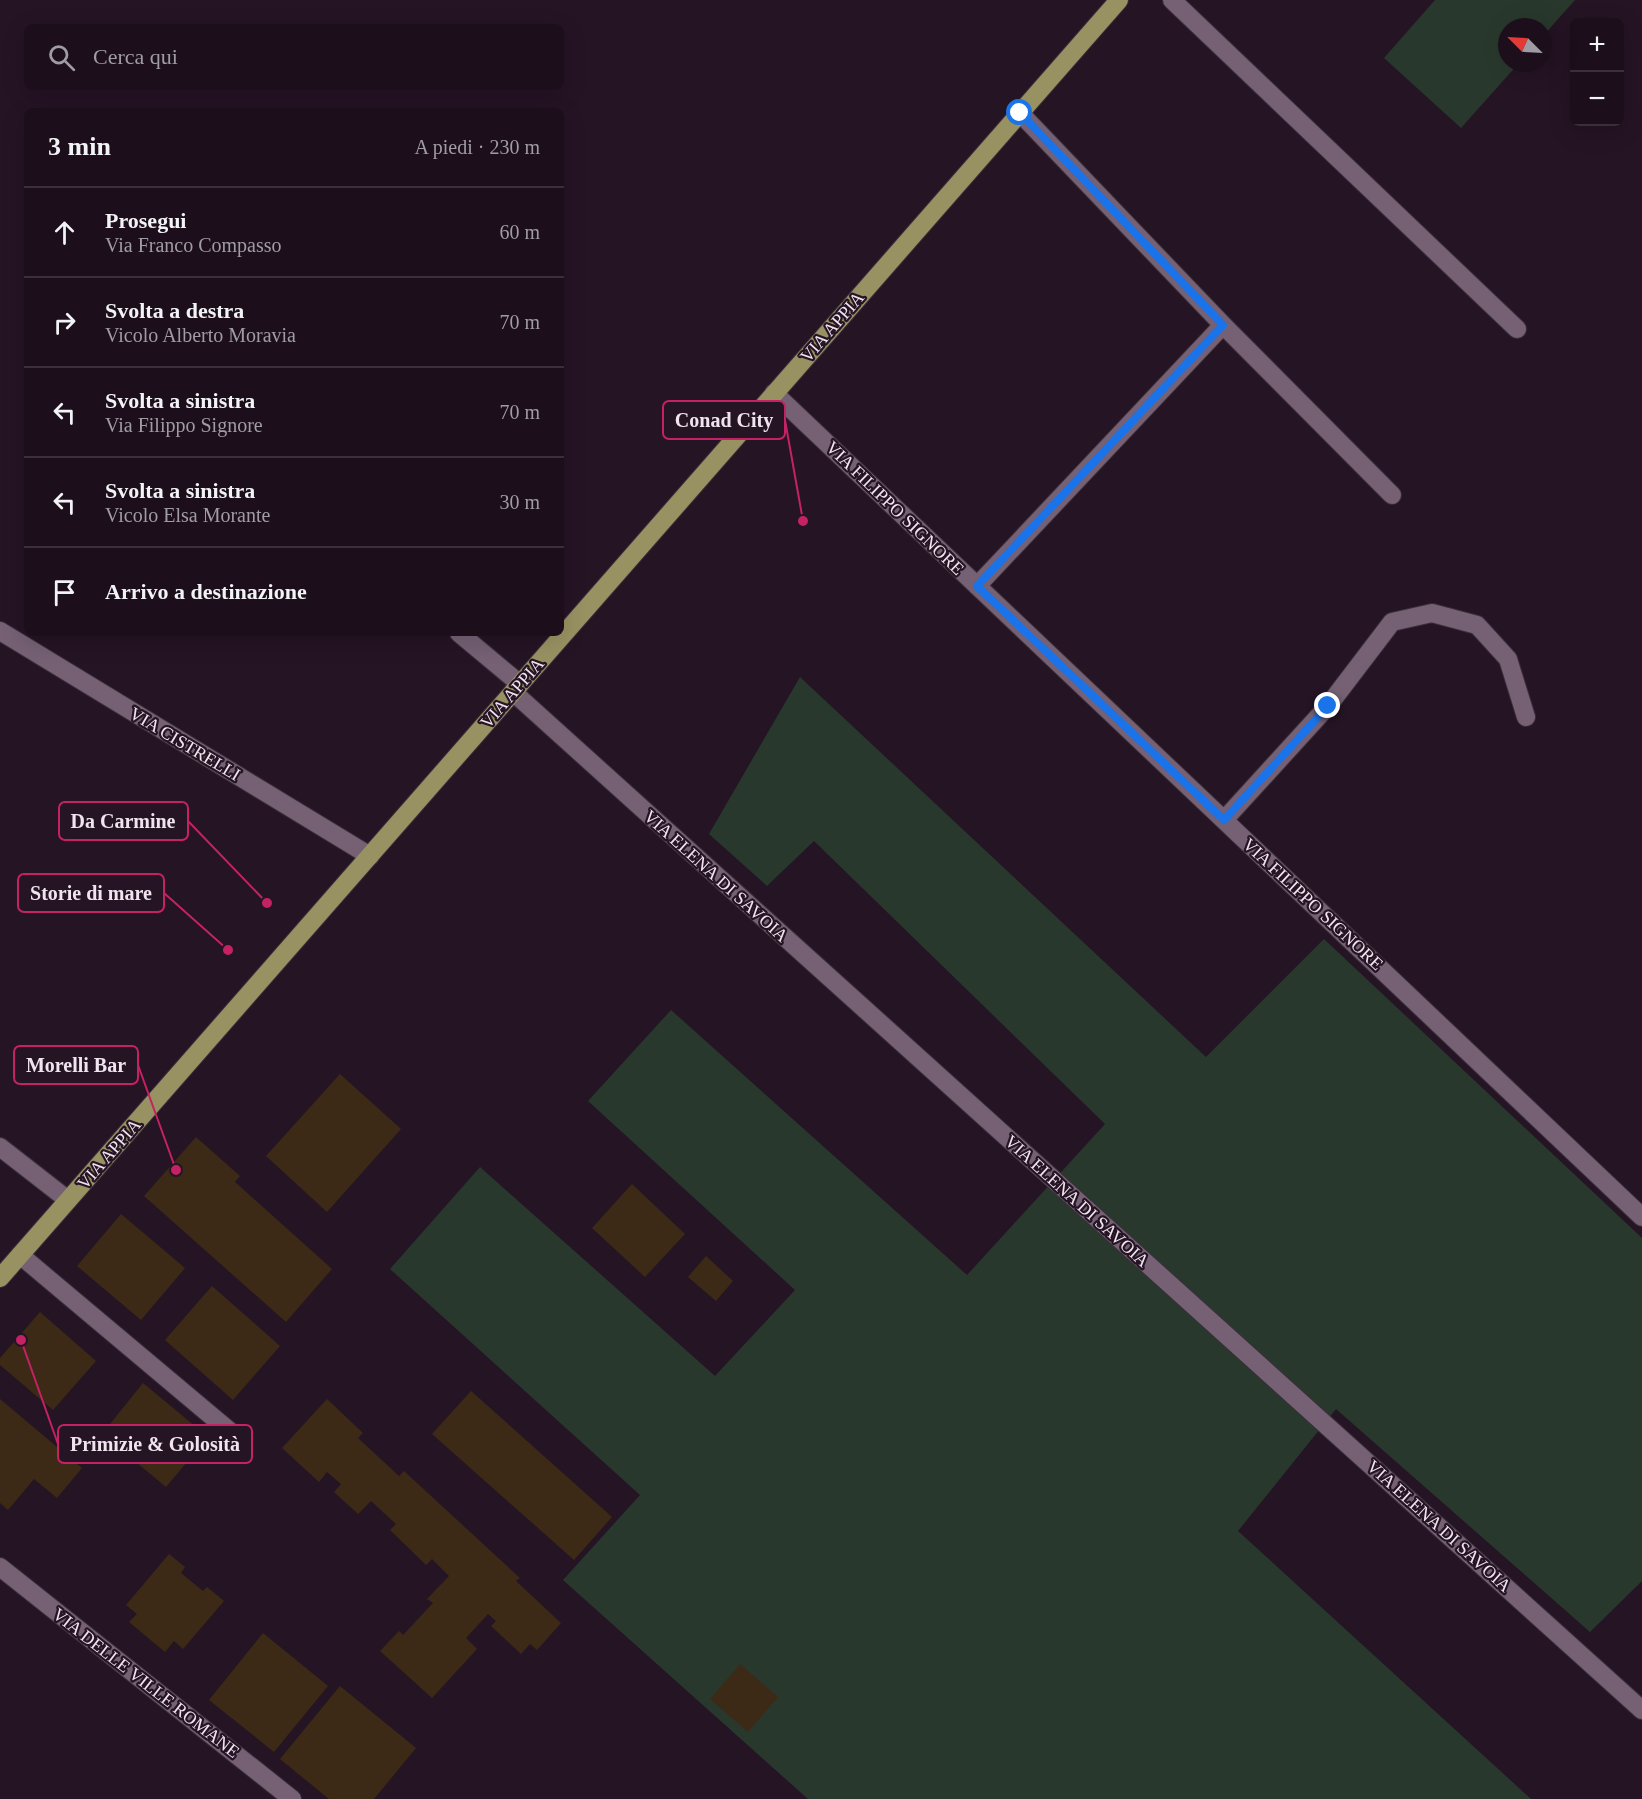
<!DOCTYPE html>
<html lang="it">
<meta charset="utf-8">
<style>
body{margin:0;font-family:Georgia,serif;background:#251824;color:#f1f3f6}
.controls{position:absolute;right:18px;top:18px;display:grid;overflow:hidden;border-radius:9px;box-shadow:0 6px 24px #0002}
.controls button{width:54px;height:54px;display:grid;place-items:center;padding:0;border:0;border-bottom:2px solid #3a2f3a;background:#1c0f1b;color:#f1f3f6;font:30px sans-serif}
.compass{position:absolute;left:1498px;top:18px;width:54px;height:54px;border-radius:50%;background:#1c0f1b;box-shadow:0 6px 24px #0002;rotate:294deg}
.stop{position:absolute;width:18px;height:18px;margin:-14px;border:4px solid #1a73e8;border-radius:50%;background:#fff}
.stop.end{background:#1a73e8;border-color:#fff;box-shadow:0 2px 6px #0008}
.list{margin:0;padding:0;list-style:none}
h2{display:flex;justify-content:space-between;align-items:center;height:78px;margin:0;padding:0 24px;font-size:26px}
h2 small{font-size:20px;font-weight:400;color:#a09ca3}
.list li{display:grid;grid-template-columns:39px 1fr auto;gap:18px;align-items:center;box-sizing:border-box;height:90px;padding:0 24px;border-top:2px solid #3a2f3a}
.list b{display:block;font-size:22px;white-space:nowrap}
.list p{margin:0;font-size:20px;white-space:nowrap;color:#a09ca3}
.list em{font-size:20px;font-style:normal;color:#a09ca3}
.icon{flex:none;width:33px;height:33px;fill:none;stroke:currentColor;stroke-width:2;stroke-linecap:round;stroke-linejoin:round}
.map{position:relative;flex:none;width:1642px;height:1799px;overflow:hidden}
.search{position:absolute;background:#1c0f1b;box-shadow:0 6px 24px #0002;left:24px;top:24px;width:540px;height:66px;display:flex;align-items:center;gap:15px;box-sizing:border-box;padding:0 21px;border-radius:9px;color:#a09ca3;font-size:22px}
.panel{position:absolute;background:#1c0f1b;box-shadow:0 6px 24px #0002;left:24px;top:108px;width:540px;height:528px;border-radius:9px}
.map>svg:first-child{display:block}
.green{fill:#29382d}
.building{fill:#3c2a17}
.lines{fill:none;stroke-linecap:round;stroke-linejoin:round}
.minor-casing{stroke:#3a2f3a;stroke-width:20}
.major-casing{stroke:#3a2f3a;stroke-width:20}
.minor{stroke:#756074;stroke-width:18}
.major{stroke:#989162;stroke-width:18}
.route{stroke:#1a73e8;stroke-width:8}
.labels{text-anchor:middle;stroke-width:4.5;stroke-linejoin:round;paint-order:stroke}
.street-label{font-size:18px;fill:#f0e4ef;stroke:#251424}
.leader{fill:none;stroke:#c42262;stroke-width:2}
.callout-dot{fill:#c42262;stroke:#251424;stroke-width:2}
.callout{fill:#251424;stroke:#c42262;stroke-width:2}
.callout-label{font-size:20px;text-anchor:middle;font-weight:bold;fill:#f0e4ef}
</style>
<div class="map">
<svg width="1642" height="1799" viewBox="0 0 1642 1799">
<rect width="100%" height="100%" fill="#251424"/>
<path class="green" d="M1435,0H1575L1543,36V27H1507V63H1519L1461,128L1384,58Z
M800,677L1206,1057L1324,939L1642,1238V1581L1590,1632L1336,1409L1238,1531L1531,1799H808L563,1580L640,1495L390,1269L480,1167L715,1376L795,1290L588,1101L671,1010L967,1275L1105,1124L814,841L767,886L709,834Z"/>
<path class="building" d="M340,1074L401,1129L327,1212L266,1156Z
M196,1137L240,1176L235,1182L332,1269L286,1322L144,1196Z
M632,1184L685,1234L645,1277L592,1228Z
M121,1214L185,1268L141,1320L77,1266Z
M706,1256L733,1281L716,1301L688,1277Z
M212,1286L280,1346L233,1400L165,1340Z
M40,1312L96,1361L53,1410L0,1365V1358Z
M143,1383L208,1437L166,1487L102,1434Z
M471,1391L612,1517L574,1560L432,1434Z
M0,1399L82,1468L57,1498L34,1479L8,1510L0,1503Z
M327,1399L363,1433L358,1438L399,1476L404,1471L520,1578L516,1581L561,1623L537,1650L530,1644L521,1654L491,1626L496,1621L488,1614L466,1638L477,1649L432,1698L380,1651L399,1631L403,1635L433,1603L427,1599L449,1576L432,1559L426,1565L390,1530L396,1524L371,1501L358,1514L334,1492L341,1484L327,1472L319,1482L282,1448Z
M169,1554L185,1567L181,1573L203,1591L207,1587L224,1601L183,1649L174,1641L165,1652L129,1622L137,1614L126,1605Z
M263,1633L328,1686L274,1752L209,1700Z
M740,1664L778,1697L748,1732L710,1699Z
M340,1686L416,1748L374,1799H329L280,1759Z"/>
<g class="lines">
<g class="minor-casing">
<path id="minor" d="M1172,0L1517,329
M1020,113L1223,325L1392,495
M774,393L1642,1217
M977,586L1223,325
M0,631L370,856
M459,633L520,684
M513,692L1642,1710
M1224,820L1328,706L1392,622L1432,613L1477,625L1508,659L1526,717
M0,1147L68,1200
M20,1255L233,1434
M0,1567L292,1799"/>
</g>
<g class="major-casing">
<path id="major" d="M0,1278L1119,0"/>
</g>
<use href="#minor" class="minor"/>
<use href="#major" class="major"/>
</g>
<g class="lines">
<path class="route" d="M1020,113L1223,325L977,586L1224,820L1328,706"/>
</g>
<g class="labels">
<g class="street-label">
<text transform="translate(832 327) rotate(-49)" y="6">VIA APPIA</text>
<text transform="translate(895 508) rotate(44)" y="6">VIA FILIPPO SIGNORE</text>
<text transform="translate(512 693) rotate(-49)" y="6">VIA APPIA</text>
<text transform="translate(185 744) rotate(31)" y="6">VIA CISTRELLI</text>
<text transform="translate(716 876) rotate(42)" y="6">VIA ELENA DI SAVOIA</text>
<text transform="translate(1313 904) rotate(43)" y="6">VIA FILIPPO SIGNORE</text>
<text transform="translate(109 1154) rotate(-49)" y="6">VIA APPIA</text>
<text transform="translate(1077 1201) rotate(42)" y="6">VIA ELENA DI SAVOIA</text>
<text transform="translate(1439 1526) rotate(42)" y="6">VIA ELENA DI SAVOIA</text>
<text transform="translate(146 1683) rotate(38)" y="6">VIA DELLE VILLE ROMANE</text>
</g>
</g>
<path class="leader" d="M803 521L785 420M267 903L188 821M228 950L164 893M176 1170L138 1065M21 1340L58 1444"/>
<g class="callout-dot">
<circle cx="803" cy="521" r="6"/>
<circle cx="267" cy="903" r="6"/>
<circle cx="228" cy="950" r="6"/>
<circle cx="176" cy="1170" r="6"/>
<circle cx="21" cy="1340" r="6"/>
</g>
<g class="callout">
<rect x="663" y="401" width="122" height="38" rx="6"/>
<rect x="59" y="802" width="129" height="38" rx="6"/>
<rect x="18" y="874" width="146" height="38" rx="6"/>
<rect x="14" y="1046" width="124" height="38" rx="6"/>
<rect x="58" y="1425" width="194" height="38" rx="6"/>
</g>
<g class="callout-label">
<text x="724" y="427">Conad City</text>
<text x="123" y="828">Da Carmine</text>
<text x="91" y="900">Storie di mare</text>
<text x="76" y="1072">Morelli Bar</text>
<text x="155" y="1451">Primizie &amp; Golosità</text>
</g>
</svg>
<div class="controls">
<button>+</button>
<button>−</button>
</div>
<svg class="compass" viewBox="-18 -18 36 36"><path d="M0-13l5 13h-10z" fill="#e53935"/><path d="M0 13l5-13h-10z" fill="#a09ca3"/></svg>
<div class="stop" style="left:1020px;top:113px"></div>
<div class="stop end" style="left:1328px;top:706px"></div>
<div class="search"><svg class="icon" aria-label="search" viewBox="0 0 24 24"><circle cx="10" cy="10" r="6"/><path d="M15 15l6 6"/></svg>Cerca qui</div>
<section class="panel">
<h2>3 min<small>A piedi · 230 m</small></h2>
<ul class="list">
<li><svg class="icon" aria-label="ahead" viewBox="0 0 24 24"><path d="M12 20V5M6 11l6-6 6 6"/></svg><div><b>Prosegui</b><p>Via Franco Compasso</p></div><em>60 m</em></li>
<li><svg class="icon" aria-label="right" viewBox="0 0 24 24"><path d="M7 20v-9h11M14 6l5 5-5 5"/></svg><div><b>Svolta a destra</b><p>Vicolo Alberto Moravia</p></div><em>70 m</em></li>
<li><svg class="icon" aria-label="left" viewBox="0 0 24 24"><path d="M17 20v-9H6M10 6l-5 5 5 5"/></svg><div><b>Svolta a sinistra</b><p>Via Filippo Signore</p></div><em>70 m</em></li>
<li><svg class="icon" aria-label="left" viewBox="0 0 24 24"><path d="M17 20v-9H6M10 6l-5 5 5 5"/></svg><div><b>Svolta a sinistra</b><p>Vicolo Elsa Morante</p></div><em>30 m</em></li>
<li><svg class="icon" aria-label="arrive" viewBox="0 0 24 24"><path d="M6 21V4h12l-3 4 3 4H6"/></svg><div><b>Arrivo a destinazione</b></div></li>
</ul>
</section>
</div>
